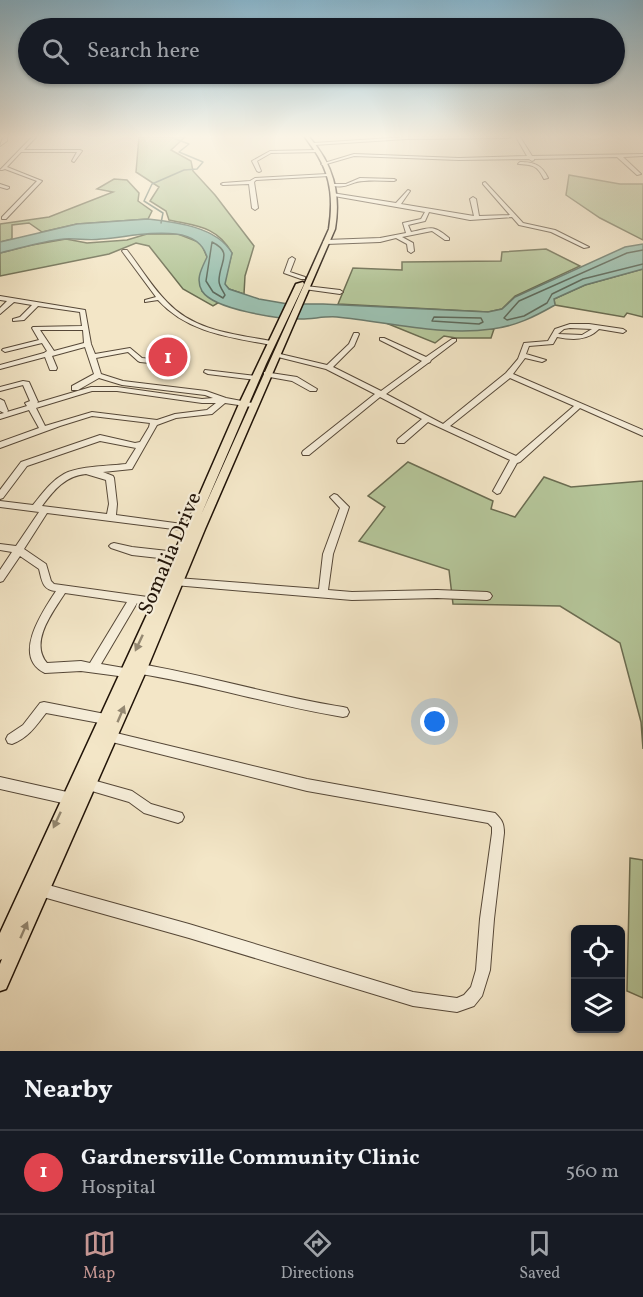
<!DOCTYPE html>
<style>
body{margin:0;font-family:Vollkorn,serif;background:#20242c;color:#f1f3f6}
.controls{position:absolute;right:18px;bottom:18px;display:grid;overflow:hidden;border-radius:9px;box-shadow:0 2px 4px #0004}
.controls button{width:54px;height:54px;display:grid;place-items:center;padding:0;border:0;border-bottom:2px solid #363941;background:#171b24;color:#f1f3f6;font:30px sans-serif}
.you{position:absolute;left:435px;top:722px;width:21px;height:21px;margin:-15px;border:4px solid #fff;border-radius:50%;background:#1a73e8;box-shadow:0 0 0 9px #1a73e833}
.badge{display:grid;place-items:center;width:39px;height:39px;border-radius:50%;background:#c59692;color:#fff;font-size:20px;font-weight:700}
.pin{position:absolute;translate:-50% -50%;border:3px solid #fff;box-shadow:0 2px 6px #0006}
.list{margin:0;padding:0;list-style:none}
h2{display:flex;justify-content:space-between;align-items:center;height:78px;margin:0;padding:0 24px;font-size:26px}
h2 small{font-size:20px;font-weight:400;color:#9ea1a6}
.list li{display:grid;grid-template-columns:39px 1fr auto;gap:18px;align-items:center;box-sizing:border-box;height:84px;padding:0 24px;border-top:2px solid #363941}
.list b{display:block;font-size:22px;white-space:nowrap}
.list p{margin:0;font-size:20px;white-space:nowrap;color:#9ea1a6}
.list em{font-size:20px;font-style:normal;color:#9ea1a6}
.icon{flex:none;width:33px;height:33px;fill:none;stroke:currentColor;stroke-width:2;stroke-linecap:round;stroke-linejoin:round}
.map{position:relative;flex:none;width:643px;height:1051px;overflow:hidden}
.search{position:absolute;background:#171b24;box-shadow:0 2px 4px #0004;left:18px;right:18px;top:18px;height:66px;display:flex;align-items:center;gap:15px;box-sizing:border-box;padding:0 21px;border-radius:33px;color:#9ea1a6;font-size:22px}
.sheet{height:162px;background:#171b24}
nav{display:flex;justify-content:space-around;align-items:center;box-sizing:border-box;height:84px;border-top:2px solid #363941;background:#171b24;font-size:16px;color:#9ea1a6}
nav a{display:grid;justify-items:center;gap:3px}
nav .on{color:#c59692}
.map>svg:first-child{display:block}
.green{fill:#b5c69a;stroke:#6b6d52;stroke-width:1.5}
.water{fill:#9cc0b0;stroke:#6b7b6d;stroke-width:1.5}
.lines{fill:none;stroke-linecap:round;stroke-linejoin:round}
.shore{stroke:#5e6a5c;stroke-width:1.5}
.stream{stroke:#6b7b6d;stroke-width:1.5}
.minor-casing{stroke:#564838;stroke-width:2}
.major-casing{stroke:#211409;stroke-width:3}
.minor{fill:#f7efdb;fill-rule:evenodd}
.major{fill:#f3e6c7;fill-rule:evenodd}
.wall{fill:#c38a6c;stroke:#211409;stroke-width:1.5}
.shaded-wall{fill:#9f7158;stroke:#211409;stroke-width:1.5}
.building{fill:#e3a17d;stroke:#211409;stroke-width:1.5}
.oneway{fill:#948872}
.labels{text-anchor:middle;stroke-width:4.5;stroke-linejoin:round;paint-order:stroke}
.street-label{font-size:21px;fill:#211409;stroke:#f7efdb}
</style>
<div class="map">
<svg width="643" height="1051" viewBox="0 0 643 1051">
<rect width="100%" height="100%" fill="#f3e6c7"/>
<filter id="stains"><feTurbulence type="fractalNoise" baseFrequency=".00333" numOctaves="4"/><feColorMatrix values="0 0 0 0 .2 0 0 0 0 .09 0 0 0 0 .02 0 0 0 .5 -.17"/></filter>
<radialGradient id="worn" r=".72"><stop offset=".6" stop-color="#630" stop-opacity="0"/><stop offset="1" stop-color="#630" stop-opacity=".3"/></radialGradient>
<path class="green" d="M139,137H185L171,150L191,161L193,171L215,195L254,246L245,276L244,294L229,289L224,284L232,253C217,226 196,226 169,220L166,211L150,201L159,187L136,172Z
M569,175L620,184H643V240L600,218L566,195Z
M114,179L127,180L139,193L138,201L152,211L148,219L77,224L42,232L29,223L12,225V239L0,242V224L49,217L113,192L97,189Z
M147,234H178L201,243L207,257L202,291L218,303L213,306L183,289L149,246L136,243L109,254L0,276V253L32,245L66,239L87,243L127,240Z
M546,249L580,266L515,296L502,309L488,312L338,304L353,268L402,270V262L501,261L502,252Z
M643,269V317L627,313L624,317L555,305L554,299L585,285Z
M386,323L439,329H494L491,338H456L444,336L435,343Z
M408,462L493,501L491,509L515,517L544,477L571,487L643,481V749L641,722L620,643L560,606L453,604L449,570L359,541L385,507L368,496Z
M630,858L643,860V998L627,991Z"/>
<path class="water" d="M148,219C176,222 217,227 232,253L225,284L229,289L259,299L288,304H323L488,312L502,309L515,297L625,247L643,244V269L585,285L554,299L555,305C534,317 516,326 492,329C441,336 388,322 337,317C325,316 313,319 301,319C280,319 214,310 202,291C195,279 202,268 207,257C203,243 191,236 176,234C152,231 126,237 101,239C89,241 76,238 64,239C42,241 21,248 0,253V242L77,224Z"/>
<g class="lines">
<path class="shore" d="M212,242C234,253 219,262 219,281C219,286 223,291 225,295L223,298L213,292L206,281Z
M643,250L627,253L519,301L504,318L507,320L524,316L547,303L552,294L583,279L643,264
M434,317L481,318L483,322L479,324L432,321Z"/>
<path class="stream" d="M161,223L163,213L144,201L152,184L184,170L197,169L203,162L179,152L189,144L170,137"/>
<g class="minor-casing">
<path id="minor" d="M3,137H7V141L0,146Z
M32,137H36L24,150H80L82,151L74,162L72,161L77,152H21L7,167L42,181L6,219H2V217L37,181L5,169L2,170H0Z
M406,137H511L509,138L406,139L314,145L312,144L314,143Z
M516,137H520L532,156L643,154V156L623,157L641,174L637,175L617,157L534,159V160L532,161L529,159L459,160L354,156L323,165L321,164L354,154L459,158L527,156Z
M317,150L319,152L271,153L257,161L261,171L259,172L257,171L252,161L270,151Z
M520,162C534,162 542,165 548,178L544,179C537,165 533,165 518,164Z
M327,174H329V176L256,180L254,182L258,208L255,210L252,208L249,184L223,185L221,184L223,183L250,181L255,178Z
M360,178L394,179L396,180L394,181C384,181 374,180 364,181C351,181 346,190 331,185L333,184H346Z
M485,182L523,223L555,230L589,247L584,248L551,232L519,225L512,217L470,220L429,212L425,221L408,225L411,232C431,228 432,224 449,238V240H445L432,231L402,237L413,243L414,251L411,253L408,251L407,244L396,238L380,242L326,244L323,242L326,240L380,238L406,233L403,223L421,219L425,212L334,196L332,195V193L396,203L408,190L410,191L401,204L474,216L470,199L473,197L476,199L479,216L510,215L483,184V183Z
M0,184L9,187V188L7,189L0,187Z
M123,250H127C140,267 152,287 167,302C194,331 234,334 271,341L274,343L271,345C230,337 188,333 158,300L145,302V300L156,297L122,251Z
M292,257L295,259L290,272L305,277V279H301L284,273L289,259Z
M306,286L340,290L343,292L340,294L304,289V287Z
M0,296L85,310L91,344L95,354L130,348L142,358L169,361L173,363L169,365L140,362L138,361L128,352L96,358L101,374L123,381L206,391L226,398L252,403L256,405L252,407L225,403L212,414L176,418L157,425L132,469L103,472L113,476L114,478L117,504L116,515L197,526L202,529L200,531L197,532L47,513L24,549L46,564L51,581L54,584L162,599L163,602L162,605L158,606L137,603L101,664L130,669L131,672L130,675L126,677L81,671L45,673C11,657 43,611 56,591C42,590 42,580 39,569L20,556L3,581L0,582V570L12,552L0,550V544L16,546L39,512L0,507V501L33,505C42,494 51,481 64,474C79,466 109,466 126,464L136,448L100,441L27,466L3,498L0,499V490L21,462L100,435L135,443L140,442L149,427L150,423L92,416L60,426L0,448V442L39,428L29,410L0,419V414L4,413L0,411V399L4,401L8,411L7,412L27,406L25,403L30,401L23,385L0,391V387L23,381L29,382L38,402L37,403L91,387H117L202,399L213,398L205,395L122,385L99,378L78,390H72V386L94,374L85,347L52,356L57,368L56,370H50L45,357L0,369V365L44,353L47,351L42,343L5,352L2,350L3,349L39,340L32,328L33,327L82,326L80,312L38,306L24,320L13,321V319L20,317L32,305L14,302L0,314V308L7,301L0,300ZM40,330H83L84,343L54,351ZM92,391H117L202,403H216L207,410L175,414L157,420L92,412L45,426L36,408ZM86,474L106,480L109,504L107,514L42,506C54,490 65,476 86,474ZM65,593L127,602L90,663L81,661L47,663C29,642 53,612 65,593Z
M570,324H589L623,329L626,331L623,333L599,329C587,341 572,340 557,337L553,344L529,346L526,354L546,360L542,362L525,358L513,374L643,430V436L580,408L520,462L517,463L500,493L497,494L493,491L510,460L428,422L404,443H398L397,441L398,439L422,419L380,397L309,455H303L302,453L303,451L375,394L326,369L274,356L273,355L276,353L327,365L349,344L354,333H358L359,334L354,346L333,367L381,391L422,361L380,340V338H384L426,357L452,339H456V341L431,360L430,362L428,363L386,394L443,424L506,373L518,359L524,343L548,341L555,329ZM570,328L592,329L582,335L558,334L564,329ZM510,378L574,406L516,456L450,426Z
M205,370L256,376L260,378L256,380L208,374L204,372Z
M264,372L297,377L317,389L316,391H310L292,381L264,376Z
M334,494L337,495L349,507L333,554L328,590L352,592L437,590L487,592L490,593L492,596L490,599L487,600L437,598L352,600L174,585L172,582L174,579L177,578L319,589L323,554L340,508L330,497Z
M114,543L132,547L177,552L180,553L182,556L180,559L177,560L132,555L111,548L109,546L111,544Z
M141,664C209,676 275,696 343,707L347,708L349,712L347,716L343,717C275,706 209,685 141,674L137,672L136,669L137,666Z
M44,702L105,714L109,715L111,719L109,723L105,724L46,713C36,726 28,738 12,744L8,743L6,739L8,735L23,725L40,703Z
M112,732L307,779L495,813C502,820 504,823 504,833L494,919L490,970L482,996L474,1006L457,1012L413,1006L189,938L36,895L34,890L36,885L41,883L189,924L413,992L457,998L464,995L471,987L476,970L480,919L492,833V827L488,823L307,791L112,742L108,741L106,737L108,733Z
M0,777L67,792L71,794L73,798L71,802L67,804L0,789Z
M89,779L132,791L151,804L182,813L184,817L182,821L178,823L144,813L129,802L85,789L83,785L85,781Z"/>
</g>
<g class="major-casing">
<path id="major" d="M305,137H309C333,164 341,193 335,229L205,529L147,669L6,989L0,991V964L2,959L0,960V933L150,608L239,404L296,284L303,282L304,284L266,364L201,515L329,229C333,203 332,179 318,156C314,149 309,143 305,137Z"/>
</g>
<use href="#minor" class="minor"/>
<use href="#major" class="major"/>
</g>
<path class="wall" d="M176,351L171,359L163,358L162,353Z"/>
<path class="shaded-wall" d="M175,346L176,351L171,359L170,354Z"/>
<path class="building" d="M168,345L175,346L170,354L162,353Z"/>
<defs><path id="oneway-solid" d="M-6-.8H1V-3.2L6.5 0L1 3.2V.8H-6Z" transform="scale(1.5)"/></defs>
<g class="oneway">
<use href="#oneway-solid" transform="translate(139 643) rotate(115)"/>
<use href="#oneway-solid" transform="translate(121 714) rotate(-67)"/>
<use href="#oneway-solid" transform="translate(57 820) rotate(115)"/>
<use href="#oneway-solid" transform="translate(24 930) rotate(-66)"/>
</g>
<linearGradient id="sky" x2="0" y2="1"><stop stop-color="#89b9d2"/><stop offset="0.48" stop-color="#faf4e6"/><stop offset="1" stop-color="#faf4e6" stop-opacity="0"/></linearGradient>
<rect width="643" height="284" fill="url(#sky)"/>
<g class="labels">
<g class="street-label">
<text transform="translate(169 553) rotate(-67)" y="7">Somalia Drive</text>
</g>
</g>
<rect width="100%" height="100%" filter="url(#stains)"/>
<rect width="100%" height="100%" fill="url(#worn)"/>
</svg>
<div class="controls">
<button><svg class="icon" aria-label="locate" viewBox="0 0 24 24"><circle cx="12" cy="12" r="6"/><path d="M12 2v4M12 18v4M2 12h4M18 12h4"/></svg></button>
<button><svg class="icon" aria-label="layers" viewBox="0 0 24 24"><path d="M12 4l9 5-9 5-9-5zM3 14l9 5 9-5"/></svg></button>
</div>
<div class="you"></div>
<div class="pin badge" style="left:168px;top:357px;background:#e0444e">1</div>
<div class="search"><svg class="icon" aria-label="search" viewBox="0 0 24 24"><circle cx="10" cy="10" r="6"/><path d="M15 15l6 6"/></svg>Search here</div>
</div>
<section class="sheet">
<h2>Nearby<small></small></h2>
<ul class="list">
<li><span class="badge" style="background:#e0444e">1</span><div><b>Gardnersville Community Clinic</b><p>Hospital</p></div><em>560 m</em></li>
</ul>
</section>
<nav>
<a class="on"><svg class="icon" aria-label="map" viewBox="0 0 24 24"><path d="M3 6l6-2 6 2 6-2v14l-6 2-6-2-6 2zM9 4v14M15 6v14"/></svg>Map</a>
<a><svg class="icon" aria-label="directions" viewBox="0 0 24 24"><path d="M12 3l9 9-9 9-9-9zM9 14v-3h6M13 9l2 2-2 2"/></svg>Directions</a>
<a><svg class="icon" aria-label="saved" viewBox="0 0 24 24"><path d="M7 4h10v16l-5-4-5 4z"/></svg>Saved</a>
</nav>
